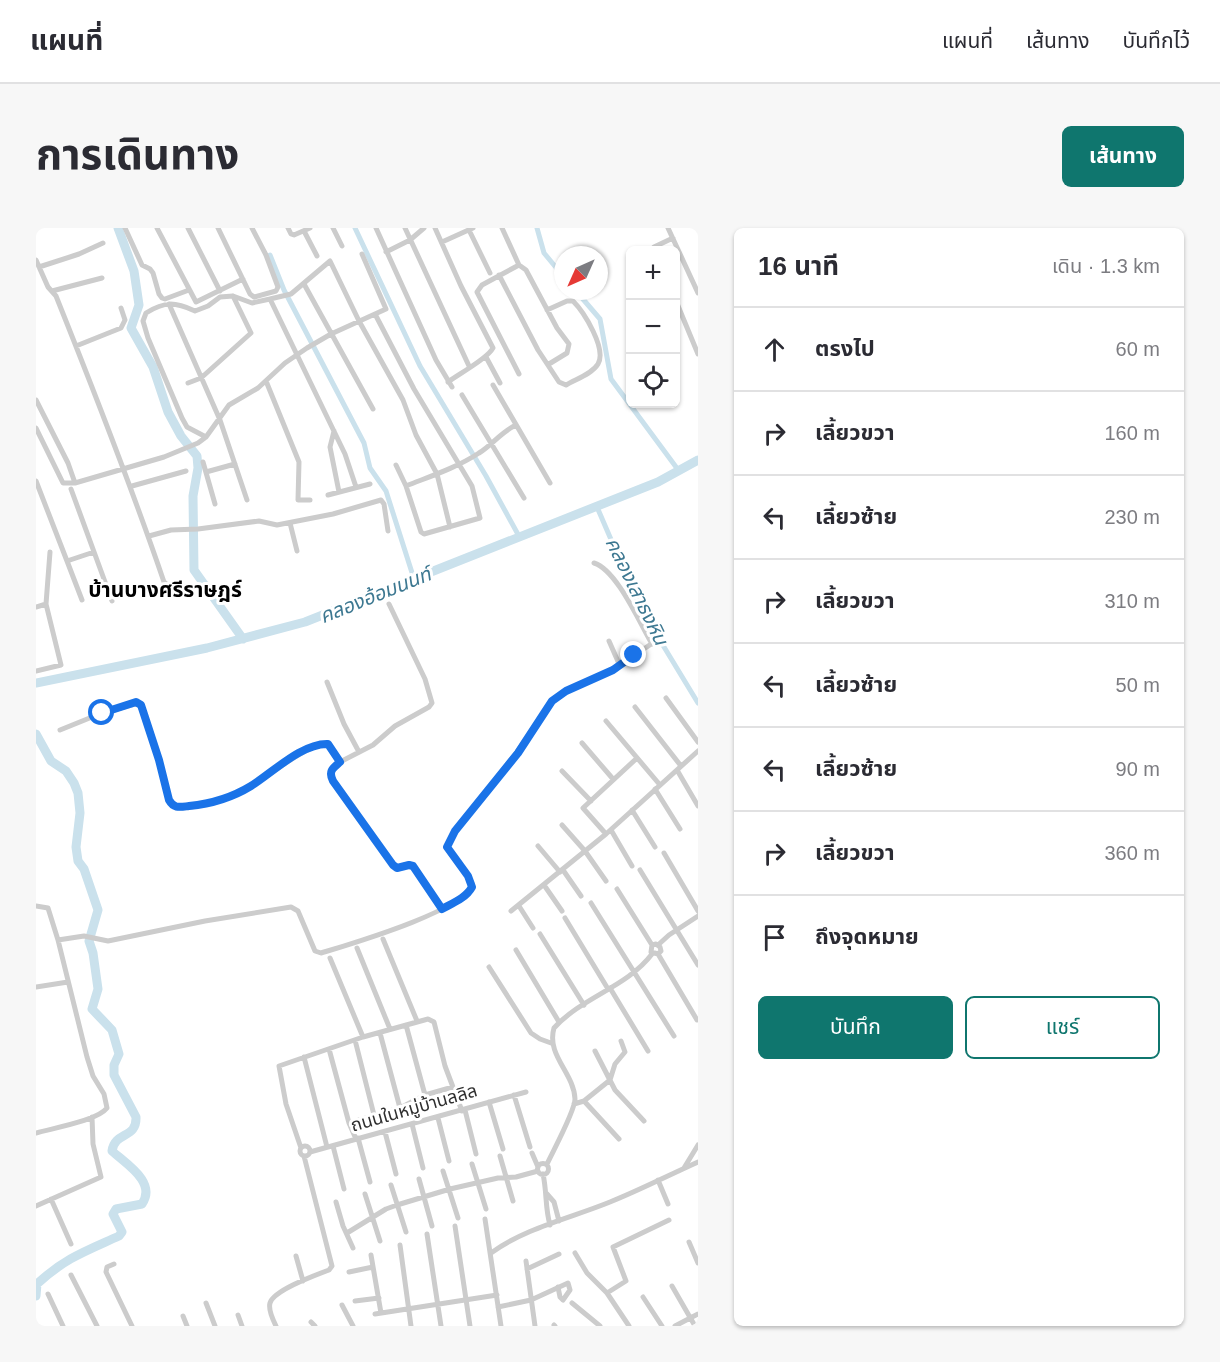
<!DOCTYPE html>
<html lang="th">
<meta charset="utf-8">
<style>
body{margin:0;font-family:Helvetica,"Noto Sans Thai",sans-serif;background:#f7f7f7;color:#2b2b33}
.controls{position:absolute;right:18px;top:18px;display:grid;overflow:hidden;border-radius:9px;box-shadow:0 2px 4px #0004}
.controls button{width:54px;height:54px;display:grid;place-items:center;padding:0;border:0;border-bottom:2px solid #e1e1e2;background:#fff;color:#2b2b33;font:30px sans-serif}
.compass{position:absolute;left:518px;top:18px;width:54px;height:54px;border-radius:50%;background:#fff;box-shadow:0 2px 4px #0004;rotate:225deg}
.stop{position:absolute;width:18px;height:18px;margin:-14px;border:4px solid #1a73e8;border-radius:50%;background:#fff}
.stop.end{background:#1a73e8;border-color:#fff;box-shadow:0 2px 6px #0008}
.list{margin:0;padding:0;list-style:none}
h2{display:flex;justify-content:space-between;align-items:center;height:78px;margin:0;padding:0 24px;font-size:26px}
h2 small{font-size:20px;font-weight:400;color:#7c7c81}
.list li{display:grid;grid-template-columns:39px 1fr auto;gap:18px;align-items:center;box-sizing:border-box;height:84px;padding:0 24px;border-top:2px solid #e1e1e2}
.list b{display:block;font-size:22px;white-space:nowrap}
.list em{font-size:20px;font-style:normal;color:#7c7c81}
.actions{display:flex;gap:12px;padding:18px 24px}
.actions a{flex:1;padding:14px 0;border:2px solid #0f766e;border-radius:9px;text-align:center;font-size:21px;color:#0f766e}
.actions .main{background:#0f766e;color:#fff}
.icon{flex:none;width:33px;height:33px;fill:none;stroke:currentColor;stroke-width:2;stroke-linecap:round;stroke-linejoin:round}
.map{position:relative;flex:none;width:662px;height:1098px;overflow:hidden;border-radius:9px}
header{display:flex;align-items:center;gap:36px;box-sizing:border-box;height:84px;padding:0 30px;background:#fff;border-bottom:2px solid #e1e1e2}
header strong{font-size:28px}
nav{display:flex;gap:33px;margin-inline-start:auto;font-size:21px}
.intro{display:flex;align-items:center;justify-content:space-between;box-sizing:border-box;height:144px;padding:0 36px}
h1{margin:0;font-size:42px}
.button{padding:15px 27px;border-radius:9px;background:#0f766e;color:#fff;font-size:21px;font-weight:700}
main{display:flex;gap:36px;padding:0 36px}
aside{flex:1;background:#fff;border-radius:9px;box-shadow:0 2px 4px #0004}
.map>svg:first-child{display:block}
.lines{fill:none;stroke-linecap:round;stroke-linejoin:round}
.canal{stroke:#cae1ec;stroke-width:5}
.river{stroke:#cae1ec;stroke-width:9}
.minor{stroke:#ccc;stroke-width:5}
.route{stroke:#1a73e8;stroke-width:8}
.labels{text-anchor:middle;stroke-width:6;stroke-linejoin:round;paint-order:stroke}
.street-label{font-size:18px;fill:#2f2f2f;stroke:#fff}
.water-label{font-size:20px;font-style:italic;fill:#3d7891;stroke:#fff}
.quarter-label{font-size:21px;font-weight:bold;fill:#000;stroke:#fff}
</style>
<header>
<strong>แผนที่</strong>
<nav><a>แผนที่</a><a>เส้นทาง</a><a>บันทึกไว้</a></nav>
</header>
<div class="intro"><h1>การเดินทาง</h1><a class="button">เส้นทาง</a></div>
<main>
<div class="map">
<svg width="662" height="1098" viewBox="0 0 662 1098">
<rect width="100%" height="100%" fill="#fff"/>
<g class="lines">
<path class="canal" d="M319,0L384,138L450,248L484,310
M501,0L508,25L527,48
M234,27L248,62L328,215L334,240L350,263L378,351
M540,63L564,91L575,151L643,243
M561,279L605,381L662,475"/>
<path class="river" d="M82,0L98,43L103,77L95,100L117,139L132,184L145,208L161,228L162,240L157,268L158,342L207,411
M0,455L171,420L269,394L622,254L662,232
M0,506L15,533L30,543L38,555L42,565L44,585L40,619L42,633L48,641L62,682L53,713L57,725L62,761L56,781L76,802L83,826L78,837V847L100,889C101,911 79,903 76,923C90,936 121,954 106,976L80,981L77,986L86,1004L83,1008C50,1023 29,1030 1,1056L0,1068"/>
<path class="minor" d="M89,0L106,37L114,41L117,45L123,66L126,70L129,71L153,62
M121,0L160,74L207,51
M152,0L184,63
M182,0L214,66L218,69L240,63L242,59L230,27L216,0
M252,0L255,6L258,7L274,0
M297,0L306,18
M340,0L400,132L416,159
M369,0L433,138
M399,0L425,58L457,120C452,130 423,146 412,154
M466,0L483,37L490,42L521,100L533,116L531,125L513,136
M632,0L662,65
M433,2L454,45
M268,3L281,28
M406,14L437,0
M615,22L618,19L637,10
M350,24L374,12L388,0
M0,32L12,59L20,68C58,163 95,257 128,354L134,359H137
M3,39L43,26L67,15
M463,47L502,122L523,154L530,157C540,151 556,146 562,136C571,121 548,84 537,73H531L511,82
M268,56L337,181
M16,63L66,50
M234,71L255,66L294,33L323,93L367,172L380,207L401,246L414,299
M640,73L662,126
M133,76L184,192L211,272
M339,86L378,161L436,258L444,290L388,306L385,304L370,258L360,237
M40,118L85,100L89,92L85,80
M450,129L464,155
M483,146L441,64L446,57L483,37
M230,153L263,234L262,272H274
M152,155L165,150L215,105L197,68
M457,157L514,255
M426,167L488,270
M0,172L32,235L39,255H27L0,200
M298,203L294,219L303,264
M170,209L151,199L146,190L112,110L107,93L110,85C129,73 139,74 159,83L172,78L184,69L197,68L216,75L234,71L309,226L320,259
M167,234L179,276
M170,244L199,236
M0,253L31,333
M39,255L128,229L162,215L170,209L193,177L222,160L249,135L271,120L295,106L350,81L326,26
M96,258L150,243
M370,258C395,248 420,240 443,225C456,217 465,204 480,197
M35,261L76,373
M292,267L334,256
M254,295L261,323
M113,308L135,302L162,301L223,293L241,297L297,286L345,272L348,276L352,303
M558,335C581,342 604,396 616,416
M46,372L31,333L58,324
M353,376L389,451L396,475L393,479L359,498L337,517L304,534L295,542L294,547L357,637L361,640L373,637L377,638L406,681
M0,379L10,376
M573,413L584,438
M0,443L25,437L10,376L14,324
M291,454L308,496L323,524
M630,470L662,514
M599,479L645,538
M570,493L624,557
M24,502L66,485L103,475L119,519L133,572C135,577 138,580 143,580C160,580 191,571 206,563C234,549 256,526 286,516H293L304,534
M546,515L577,551
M641,542L662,578
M526,543L555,573
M619,561L644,601
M596,582L619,619
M526,597L549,623L570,653
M575,602L596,638
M570,606L547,580L601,530
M502,618L524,644
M628,625L662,683
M527,642L545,668
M604,642L662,737
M508,657L526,683
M581,661L616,717L615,724L622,726L625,723L624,719L620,716L616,717
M555,675L638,808
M0,678L12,680L22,712L48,708L72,713L169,693L255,679L262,683L279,723L285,725C311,717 435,681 436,655L412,622L411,619L419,603L481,524L516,473L530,463L577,442L621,412
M483,678L497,700
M475,683L570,606L662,523
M529,690L572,761
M504,706L548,777
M347,711L381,793
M622,717L633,707L662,688
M321,720L354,801
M480,722L523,794
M622,726L661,792
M294,730L327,809
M453,739L495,805L504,811L515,815
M0,759L32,754
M574,760L612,823
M370,797L389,867
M344,805L364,880
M319,812L338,887
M293,821L313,895
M559,823L579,862L608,893
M268,829L291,919
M478,867L494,919
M548,873L583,911
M453,874L467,921
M538,876L548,873L574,852L579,836L589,824L585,813
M429,882L440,926
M402,890L413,933
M376,896L387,940
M349,904L360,946
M0,905C17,900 61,893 71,880L68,866L57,848L51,829L22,712
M322,910L334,954
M320,911L313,895L364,880L389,867L417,859
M297,918L308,961
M264 923a5 5 0 1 1 10 0a5 5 0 1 1-10 0Z
M265,920L250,876L243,838L327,809L392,791L398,794L409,838L426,883
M274,924L490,864
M496,925L502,939
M464,928L477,973
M501.5 941a5.5 5.5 0 1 1 11 0a5.5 5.5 0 1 1-11 0Z
M436,936L450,981
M511,936C517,923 539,883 539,871C538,845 510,827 518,800C546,769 591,759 616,726
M648,940L662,917
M407,943L422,990
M507,946C511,964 509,980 514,997
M383,951L396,998
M622,952L632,976
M355,957L370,1004
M329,966L344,1013
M511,966L518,974L523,993
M15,971L35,1016
M300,974L307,998L317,1020
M0,978L65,949L57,916L56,889
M449,991L465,1098
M419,998L434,1098
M311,1005L350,981L361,977L414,961L462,950L480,949L502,943
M391,1006L405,1098
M653,1014L662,1035
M364,1017L375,1098
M455,1025C489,1000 535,990 574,974C604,962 633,947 662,934
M539,1025L551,1045L571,1065L593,1098
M335,1027L345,1085
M260,1028L267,1053
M490,1033L499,1098
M78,1036L71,1039L70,1044L96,1098
M491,1041L523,1026
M313,1044L337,1039
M35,1047L61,1098
M636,1058L659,1098
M571,1065L590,1053L577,1019L633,992
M12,1066L27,1098
M607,1069L626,1098
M319,1073L343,1070
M170,1075L179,1098
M536,1075L564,1098
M306,1077L317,1098
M462,1079L495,1072L532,1055L534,1062L527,1072L524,1069L522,1059
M339,1086L461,1067
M202,1087L206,1098
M147,1088L151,1098
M275,1094L279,1098
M518,1097L519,1098
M240,1098C237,1092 232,1082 234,1075C238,1062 280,1047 293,1042L296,1038L268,928
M639,1098L662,1086"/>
</g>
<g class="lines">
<path class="route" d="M66,485L100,474L105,477L123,532L133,572C138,581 144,579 153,578C174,576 197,569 215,558C236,545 266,515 292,516L304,534C297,540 292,543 297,553L357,637L361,640L373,637L377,638L406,681C417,675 430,670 436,659L432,648L411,619L419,603L482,525L516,473L530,463L577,442L598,427"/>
</g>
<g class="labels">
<g class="street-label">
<text transform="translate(378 880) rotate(-16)" y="6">ถนนในหมู่บ้านลลิล</text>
</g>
<g class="water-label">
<text transform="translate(601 363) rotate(64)" y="7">คลองเสาธงหิน</text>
<text transform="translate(339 367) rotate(-22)" y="7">คลองอ้อมนนท์</text>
</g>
<g class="quarter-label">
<text x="129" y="369">บ้านบางศรีราษฎร์</text>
</g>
</g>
</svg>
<div class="controls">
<button>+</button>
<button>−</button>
<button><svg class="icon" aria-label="locate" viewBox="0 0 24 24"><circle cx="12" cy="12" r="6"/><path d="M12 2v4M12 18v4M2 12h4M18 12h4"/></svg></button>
</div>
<svg class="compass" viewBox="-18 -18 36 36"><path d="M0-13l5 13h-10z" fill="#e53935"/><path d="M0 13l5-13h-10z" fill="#7c7c81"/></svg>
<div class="stop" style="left:66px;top:485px"></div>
<div class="stop end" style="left:598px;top:427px"></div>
</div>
<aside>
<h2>16 นาที<small>เดิน · 1.3 km</small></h2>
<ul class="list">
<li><svg class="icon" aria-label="ahead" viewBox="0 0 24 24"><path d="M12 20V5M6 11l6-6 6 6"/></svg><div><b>ตรงไป</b></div><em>60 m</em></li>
<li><svg class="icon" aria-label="right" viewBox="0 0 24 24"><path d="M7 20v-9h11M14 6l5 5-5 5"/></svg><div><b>เลี้ยวขวา</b></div><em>160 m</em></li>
<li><svg class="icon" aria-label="left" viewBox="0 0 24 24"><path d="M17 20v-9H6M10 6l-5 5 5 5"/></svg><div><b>เลี้ยวซ้าย</b></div><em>230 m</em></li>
<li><svg class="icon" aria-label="right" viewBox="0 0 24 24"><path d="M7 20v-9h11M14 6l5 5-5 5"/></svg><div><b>เลี้ยวขวา</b></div><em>310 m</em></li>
<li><svg class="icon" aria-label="left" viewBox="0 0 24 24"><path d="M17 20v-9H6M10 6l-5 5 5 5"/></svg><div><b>เลี้ยวซ้าย</b></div><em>50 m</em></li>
<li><svg class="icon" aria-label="left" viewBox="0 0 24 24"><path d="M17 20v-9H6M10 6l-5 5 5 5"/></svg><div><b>เลี้ยวซ้าย</b></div><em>90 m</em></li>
<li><svg class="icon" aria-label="right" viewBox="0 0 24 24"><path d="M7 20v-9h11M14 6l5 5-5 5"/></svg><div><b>เลี้ยวขวา</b></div><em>360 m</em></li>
<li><svg class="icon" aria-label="arrive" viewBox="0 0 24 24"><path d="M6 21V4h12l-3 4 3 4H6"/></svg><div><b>ถึงจุดหมาย</b></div></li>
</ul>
<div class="actions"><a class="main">บันทึก</a><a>แชร์</a></div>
</aside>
</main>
